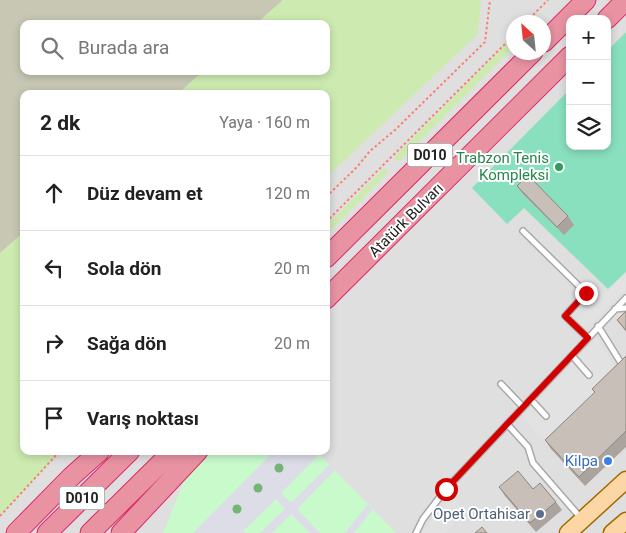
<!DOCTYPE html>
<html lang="tr">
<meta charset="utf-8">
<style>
body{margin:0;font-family:Roboto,sans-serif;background:#f2f2f2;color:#222}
.controls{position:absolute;right:15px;top:15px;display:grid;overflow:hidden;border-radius:10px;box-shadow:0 2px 8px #0003}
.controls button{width:45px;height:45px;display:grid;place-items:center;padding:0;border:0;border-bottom:1px solid #e0e0e0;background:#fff;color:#222;font:25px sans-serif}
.compass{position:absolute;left:506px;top:15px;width:45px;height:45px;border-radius:50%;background:#fff;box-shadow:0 2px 8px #0003;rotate:333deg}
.stop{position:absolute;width:15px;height:15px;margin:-11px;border:4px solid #d40000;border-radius:50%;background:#fff}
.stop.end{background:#d40000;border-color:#fff;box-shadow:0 1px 5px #0008}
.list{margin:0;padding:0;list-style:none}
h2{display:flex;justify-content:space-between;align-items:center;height:65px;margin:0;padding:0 20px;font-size:21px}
h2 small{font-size:16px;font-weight:400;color:#767676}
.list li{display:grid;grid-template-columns:32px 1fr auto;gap:15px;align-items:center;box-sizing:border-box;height:75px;padding:0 20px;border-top:1px solid #e0e0e0}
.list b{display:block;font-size:19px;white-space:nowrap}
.list em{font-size:16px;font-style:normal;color:#767676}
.icon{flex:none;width:28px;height:28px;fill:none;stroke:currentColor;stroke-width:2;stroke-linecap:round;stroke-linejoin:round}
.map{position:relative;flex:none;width:626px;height:533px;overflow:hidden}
.search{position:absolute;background:#fff;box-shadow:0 2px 8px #0003;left:20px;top:20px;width:310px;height:55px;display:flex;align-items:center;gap:12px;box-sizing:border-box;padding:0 18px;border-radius:10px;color:#767676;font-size:19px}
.panel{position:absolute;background:#fff;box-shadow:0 2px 8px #0003;left:20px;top:90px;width:310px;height:365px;border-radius:10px}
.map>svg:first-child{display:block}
.residential{fill:#e0dfdf;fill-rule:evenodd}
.construction{fill:#c7c7b4}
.grass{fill:#cdebb0}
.park{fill:#c8facc}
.pitch{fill:#88e0be}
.parking{fill:#e2e2e2}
.plaza{fill:#dddde8}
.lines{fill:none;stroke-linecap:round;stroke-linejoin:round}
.lane-casing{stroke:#a9a9a9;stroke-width:8}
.primary-casing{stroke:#a06b00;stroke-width:19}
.highway-casing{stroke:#dc2a67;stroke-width:21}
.path{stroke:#fa8072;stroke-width:2;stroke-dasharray:2.5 2.5;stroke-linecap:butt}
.lane{stroke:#fff;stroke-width:5}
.primary{stroke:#fcd6a4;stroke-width:16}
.highway{stroke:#e892a2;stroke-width:19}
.tree{fill:#74b475}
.wall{fill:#aba49e}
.building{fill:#c7bfb8;stroke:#8b8681}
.route{stroke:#d40000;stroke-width:6}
.leisure-dot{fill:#2e9e5b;stroke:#fff;stroke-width:2}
.shop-dot{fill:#3f7fe0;stroke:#fff;stroke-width:2}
.service-dot{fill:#5c6f8a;stroke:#fff;stroke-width:2}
.labels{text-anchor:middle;stroke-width:4;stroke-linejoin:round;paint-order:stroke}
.shield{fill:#fff;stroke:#646464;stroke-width:1}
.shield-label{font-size:14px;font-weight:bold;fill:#222}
.leisure-label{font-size:15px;fill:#27864d;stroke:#fff;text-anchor:end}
.street-label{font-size:15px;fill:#222;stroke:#fff}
.shop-label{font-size:15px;fill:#366cbe;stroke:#fff;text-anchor:end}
.service-label{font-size:15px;fill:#4e5e75;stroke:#fff;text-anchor:end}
</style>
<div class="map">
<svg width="626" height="533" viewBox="0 0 626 533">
<rect width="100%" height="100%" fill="#f2efe9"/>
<path class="residential" d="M0,0H626V533H0ZM570,19H607V146H570ZM514,22H544V52H514ZM24,24H326V71H24ZM24,94H326V451H24Z"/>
<path class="construction" d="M0,0H283L256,24H24V71H203L178,94H24V232L0,253Z"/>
<path class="grass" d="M283,0H481L478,34L326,178V94H178L203,71H326V24H256Z
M513,37V48L399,162L394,157Z
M384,168L389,172L326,235V226Z
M24,232V451H61L0,516V253Z"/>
<path class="park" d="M209,451H316L396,533H163L187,474Z"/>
<path class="pitch" d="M626,32V272L608,289L524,208L507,224L472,188L570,89V146H607V51Z"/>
<path class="parking" d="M626,272V289L586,328L577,320Z
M597,337L620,376L602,401L551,449L522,417Z
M450,494L463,508L445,533H423Z"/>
<path class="plaza" d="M274,451H316L319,455L281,493L291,503L329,465L335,470L297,509L320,533H310L291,514L272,533H260L285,509L276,499L243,531L245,533H193Z
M368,504L373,509L354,533H345Z"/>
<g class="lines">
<g class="lane-casing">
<path id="lane" d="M523,231L586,293L565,316L588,338
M615,309L626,308
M598,326L621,363
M575,359L589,375
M501,384L523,407
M534,403L546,416
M507,424L528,447L533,463L580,517
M416,533L423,519L446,489L626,298"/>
</g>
<g class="primary-casing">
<path id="primary" d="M568,533L626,480
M612,533L626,521"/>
</g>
<g class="highway-casing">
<path id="highway" d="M607,19L626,0
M544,42L586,0
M326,258L533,52
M326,299L570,56
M16,533L72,476L100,451
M47,533L130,451
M90,533L173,451
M121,533L198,451"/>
</g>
<path class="path" d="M526,22L548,0
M326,197L357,167L370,151L395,130L485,42L490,0
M326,222L514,35
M0,516L60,451"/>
<use href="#lane" class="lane"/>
<use href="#primary" class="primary"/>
<use href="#highway" class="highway"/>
</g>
<g class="tree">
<circle cx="279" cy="468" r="4.5"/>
<circle cx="258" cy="488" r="4.5"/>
<circle cx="237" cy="509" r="4.5"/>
</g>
<path class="wall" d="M517,186L568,216L574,225L564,235L523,194Z
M626,311V332L617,320Z
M626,356V447L585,486L551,449L545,440L595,393L592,389Z
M499,487L533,489L556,502L562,510L536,532L505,496Z"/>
<path class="building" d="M528,175L568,216L557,227L517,186Z
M626,311V330L617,320Z
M626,356V431L579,477L545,440L595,392L592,389Z
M518,471L533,489L540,483L556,502L530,523L499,487Z
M482,527L487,533H475Z"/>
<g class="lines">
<path class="route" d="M446,489L588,338L565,316L586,293"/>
</g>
<circle class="leisure-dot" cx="559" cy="167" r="5"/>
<circle class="shop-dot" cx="608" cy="461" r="5"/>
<circle class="service-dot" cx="540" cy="514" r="5"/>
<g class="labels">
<g class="shield">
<rect x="407.5" y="143.5" width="45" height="23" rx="4"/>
<rect x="59.5" y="486.5" width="45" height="23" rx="4"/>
</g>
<g class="shield-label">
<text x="430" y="160">D010</text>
<text x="82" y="503">D010</text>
</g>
<g class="leisure-label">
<text x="549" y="163">Trabzon Tenis<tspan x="549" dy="17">Kompleksi</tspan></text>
</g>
<g class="street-label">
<text transform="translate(406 220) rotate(-45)" y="5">Atatürk Bulvarı</text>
</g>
<g class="shop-label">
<text x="598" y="466">Kilpa</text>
</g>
<g class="service-label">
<text x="530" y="519">Opet Ortahisar</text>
</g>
</g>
</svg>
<div class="controls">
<button>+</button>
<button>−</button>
<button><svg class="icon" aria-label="layers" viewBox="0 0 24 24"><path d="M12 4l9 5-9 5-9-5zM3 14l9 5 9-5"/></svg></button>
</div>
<svg class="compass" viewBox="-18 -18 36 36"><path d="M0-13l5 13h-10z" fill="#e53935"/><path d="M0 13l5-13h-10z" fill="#767676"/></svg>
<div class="stop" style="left:446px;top:489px"></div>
<div class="stop end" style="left:586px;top:293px"></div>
<div class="search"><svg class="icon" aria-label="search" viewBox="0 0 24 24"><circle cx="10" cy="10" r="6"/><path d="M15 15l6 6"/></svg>Burada ara</div>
<section class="panel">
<h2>2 dk<small>Yaya · 160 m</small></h2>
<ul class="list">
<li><svg class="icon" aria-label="ahead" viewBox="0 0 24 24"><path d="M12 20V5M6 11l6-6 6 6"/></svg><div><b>Düz devam et</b></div><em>120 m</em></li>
<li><svg class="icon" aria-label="left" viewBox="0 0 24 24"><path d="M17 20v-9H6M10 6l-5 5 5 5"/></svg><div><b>Sola dön</b></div><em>20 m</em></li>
<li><svg class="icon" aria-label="right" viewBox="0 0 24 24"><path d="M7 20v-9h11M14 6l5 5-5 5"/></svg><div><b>Sağa dön</b></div><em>20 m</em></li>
<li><svg class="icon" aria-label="arrive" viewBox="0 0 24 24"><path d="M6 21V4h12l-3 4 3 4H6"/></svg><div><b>Varış noktası</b></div></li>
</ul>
</section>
</div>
